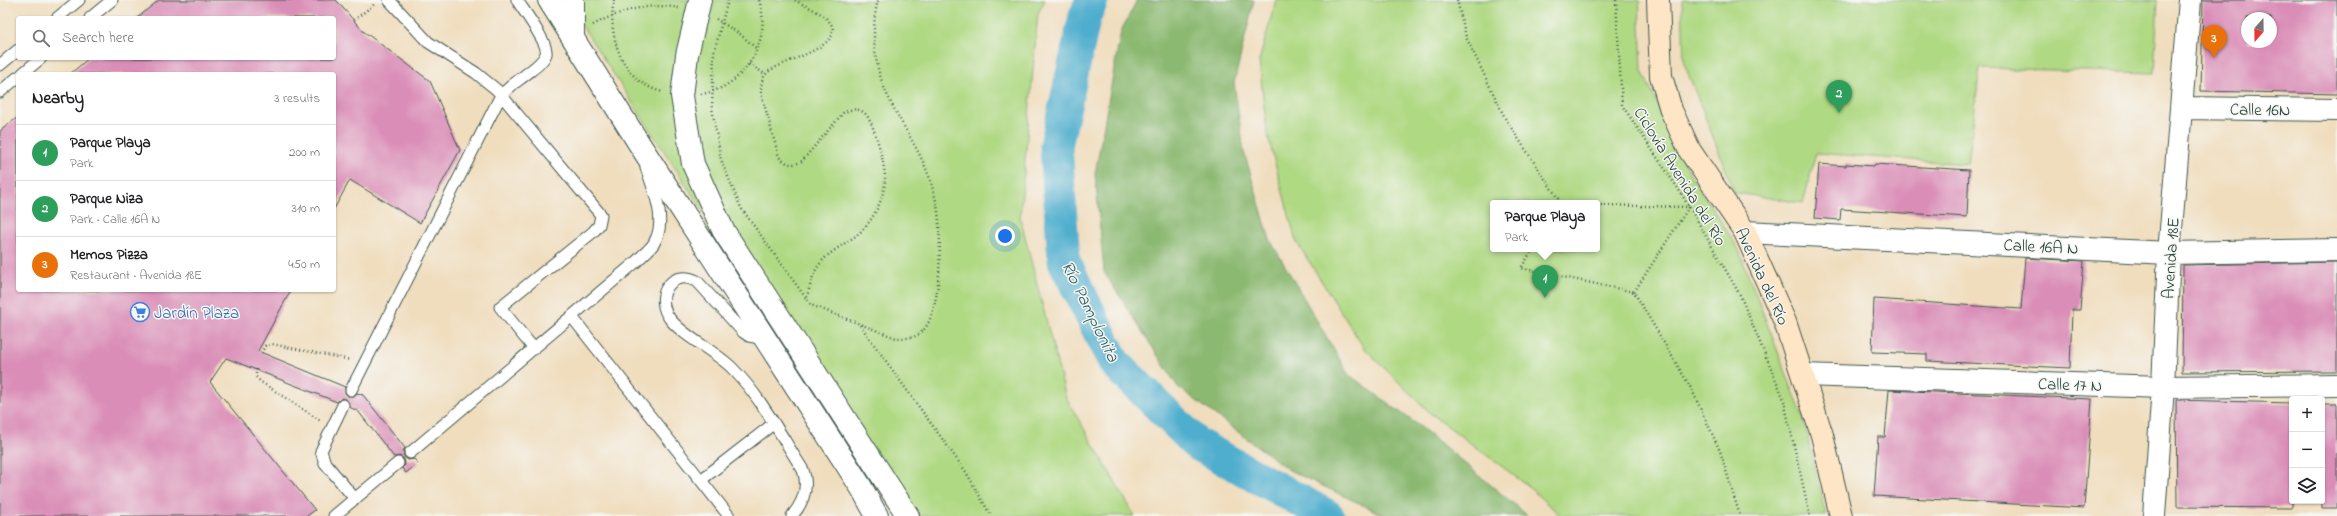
<!DOCTYPE html>
<meta charset="utf-8">
<style>
body{margin:0;font-family:"Indie Flower",sans-serif;background:#f6f6f6;color:#202124}
.controls{position:absolute;right:12px;bottom:12px;display:grid;overflow:hidden;border-radius:4px;box-shadow:0 1px 3px #0004}
.controls button{width:36px;height:36px;display:grid;place-items:center;padding:0;border:0;border-bottom:1px solid #e0e0e0;background:#fff;color:#202124;font:20px sans-serif}
.compass{position:absolute;left:2241px;top:12px;width:36px;height:36px;border-radius:50%;background:#fff;box-shadow:0 1px 3px #0004;rotate:200deg}
.you{position:absolute;left:1005px;top:236px;width:14px;height:14px;margin:-10px;border:3px solid #fff;border-radius:50%;background:#1a73e8;box-shadow:0 0 0 6px #1a73e833}
.badge{display:grid;place-items:center;width:26px;height:26px;border-radius:50%;background:#0b8043;color:#fff;font-size:13px;font-weight:700}
.pin{position:absolute;translate:-50% -33px;filter:drop-shadow(0 1px 2px #0008)}
.pin::after{content:'';position:absolute;top:21px;width:14px;height:12px;background:inherit;clip-path:polygon(0 0,100% 0,50% 100%)}
.popup{position:absolute;left:1490px;top:200px;width:110px;height:52px;box-sizing:border-box;display:grid;place-content:center;border-radius:4px;background:#fff;filter:drop-shadow(0 1px 3px #0005);font-size:13px;white-space:nowrap;color:#757577}
.popup b{font-size:15px;color:#202124}
.popup::after{content:'';position:absolute;left:50%;top:100%;margin-left:-8px;border:8px solid transparent;border-top-color:#fff}
.list{margin:0;padding:0;list-style:none}
h2{display:flex;justify-content:space-between;align-items:center;height:52px;margin:0;padding:0 16px;font-size:17px}
h2 small{font-size:13px;font-weight:400;color:#757577}
.list li{display:grid;grid-template-columns:26px 1fr auto;gap:12px;align-items:center;box-sizing:border-box;height:56px;padding:0 16px;border-top:1px solid #e0e0e0}
.list b{display:block;font-size:15px;white-space:nowrap}
.list p{margin:0;font-size:13px;white-space:nowrap;color:#757577}
.list em{font-size:13px;font-style:normal;color:#757577}
.icon{flex:none;width:22px;height:22px;fill:none;stroke:currentColor;stroke-width:2;stroke-linecap:round;stroke-linejoin:round}
.map{position:relative;flex:none;width:2337px;height:516px;overflow:hidden}
.search{position:absolute;background:#fff;box-shadow:0 1px 3px #0004;left:16px;top:16px;width:320px;height:44px;display:flex;align-items:center;gap:10px;box-sizing:border-box;padding:0 14px;border-radius:4px;color:#757577;font-size:15px}
.panel{position:absolute;background:#fff;box-shadow:0 1px 3px #0004;left:16px;top:72px;width:320px;height:220px;border-radius:4px}
.map>svg:first-child{display:block}
.green{fill:#b0d984;stroke:#688b5c;fill-rule:evenodd}
.forest{fill:#8cb972;stroke:#567b53}
.lines{fill:none;stroke-linecap:round;stroke-linejoin:round}
.river{stroke:#4faece;stroke-width:33}
.building{fill:#da8eb7;fill-rule:evenodd}
.lane-casing{stroke:#3e5549;stroke-width:13}
.street-casing{stroke:#3e5549;stroke-width:24}
.secondary-casing{stroke:#3e5549;stroke-width:24}
.path{stroke:#3e5549;stroke-width:2.5;stroke-dasharray:1 3;stroke-linecap:butt}
.lane{stroke:#fff;stroke-width:11}
.street{stroke:#fff;stroke-width:22}
.secondary{stroke:#fde5c5;stroke-width:22}
.labels{text-anchor:middle;stroke-width:3;stroke-linejoin:round;paint-order:stroke}
.street-label{font-size:17px;fill:#1f3d34;stroke:#f6f6f2}
.shop-label{font-size:17px;fill:#366cbe;stroke:#f6f6f2;text-anchor:start}
.water-label{font-size:18px;font-style:italic;fill:#2d5f62;stroke:#f6f6f2}
</style>
<div class="map">
<svg width="2337" height="516" viewBox="0 0 2337 516">
<rect width="100%" height="100%" fill="#f6f6f2"/>
<filter id="ink" filterUnits="userSpaceOnUse"><feTurbulence type="fractalNoise" baseFrequency=".025" numOctaves="2"/><feDisplacementMap in="SourceGraphic" scale="8" xChannelSelector="R" yChannelSelector="G"/><feConvolveMatrix kernelMatrix="1 2 1 2 8 2 1 2 1" color-interpolation-filters="sRGB"/></filter>
<filter id="wash" filterUnits="userSpaceOnUse"><feTurbulence type="fractalNoise" baseFrequency=".012" numOctaves="4" result="noise"/><feDisplacementMap in="SourceGraphic" scale="16" xChannelSelector="R" yChannelSelector="G"/><feGaussianBlur stdDeviation="0.9" result="paint"/><feColorMatrix in="noise" values="0 0 0 0 0 0 0 0 0 0 0 0 0 0 0 0 0 1.4 0 .05"/><feComposite in="paint" operator="in"/></filter>
<g filter="url(#wash)">
<rect width="100%" height="100%" fill="#f0ddbd"/>
<path class="green" d="M565,0H1045L1038,13L1020,217L1066,398L1135,516H903Z
M1276,0H1639L1642,71L1691,176L1738,248L1803,417L1826,516H1561L1524,483L1430,413L1364,348L1296,241L1267,133L1259,61ZM1493,203H1597V249H1493Z
M1682,0H2158L2154,73L1980,68L1968,164L1816,153L1803,203L1735,193L1684,63Z"/>
<path class="forest" d="M1137,0H1254L1234,83L1244,152L1270,240L1348,374L1422,428L1528,516H1386L1289,470L1178,387L1104,272L1095,174L1121,31Z"/>
<g class="lines">
<path class="river" d="M1092,0L1085,16L1056,146L1064,261L1114,362L1197,444L1328,516"/>
</g>
<g id="blocks">
<path class="building" d="M159,0H336L363,31L430,81L460,150L420,223L350,180L334,209V74H70L89,58H334V18H137Z
M2203,0H2337V94L2201,91ZM2247,18H2271V42H2247Z
M18,117V290H291L258,351L345,387V393L348,396H354L357,393L363,395L405,448L403,451L404,457L408,460L414,459L418,463L406,473L402,468L405,465L404,459L400,456L394,457L358,411L349,407L346,399L342,398L337,402L226,358L210,382L315,510L307,516H0V131Z
M1819,164L1846,166V164L1874,166L1875,164L1969,170L1967,217L1841,209L1840,220L1815,218Z
M2025,258L2084,261L2080,310H2072L2070,368L1927,361V354L1872,352L1874,299L2021,309Z
M2337,262V371L2182,372L2183,265Z
M1889,390L2092,399L2084,508L1874,496L1878,437H1885Z
M2176,400L2292,403V508L2177,507Z
M2322,404H2337V508H2322Z"/>
</g>
</g>
<g filter="url(#ink)">
<use href="#blocks" fill-opacity="0" stroke="#3e5549" stroke-width="1"/>
<g class="lines">
<g class="lane-casing">
<path id="lane" d="M389,0L428,42L476,73L497,90L601,215L599,225L593,232L500,307L534,349
M57,18L79,0
M90,18L112,0
M0,65L18,50
M22,74L41,58
M0,92L18,77
M572,317L729,516
M765,339L749,336L743,332L697,281C671,268 653,297 670,319C684,337 715,351 732,368C761,397 781,436 803,470C809,487 803,503 792,516
M351,390L499,99C505,89 515,83 524,76C531,70 543,63 546,54C549,44 523,10 517,0
M343,405L321,451L325,463L355,499
M410,453L637,261C642,255 650,250 654,243C668,220 653,189 646,167
M701,480L773,424
M334,516L398,463"/>
</g>
<g class="street-casing">
<path id="street" d="M549,0L640,145L861,487L877,516
M573,0V36
M700,0L687,55L682,96L693,164L723,230L908,516
M2183,108L2337,110
M1745,232L2169,253L2337,250
M1803,375L2163,387L2337,385
M2154,516L2163,387L2169,253L2190,0"/>
</g>
<g class="secondary-casing">
<path id="secondary" d="M1658,0L1661,76L1671,110L1690,151L1745,232L1785,322L1822,435L1841,516"/>
</g>
<path class="path" d="M614,0C607,36 622,83 663,92
M728,0L714,52L712,108L721,160L741,208L811,305L896,338C903,338 912,339 919,334C943,319 941,237 938,212C937,202 933,191 931,182C919,144 889,110 879,72C873,50 872,22 878,0
M795,0C805,6 819,11 827,19C855,47 776,60 765,75C761,81 761,87 761,93L779,157C787,165 793,166 802,161L843,113C856,106 865,109 871,123C877,136 885,165 885,179C885,198 872,223 857,235C845,244 827,253 819,265C812,274 810,288 806,299
M1457,0L1466,37L1506,120L1561,203
M1616,0L1622,105L1681,193L1740,295L1783,397L1810,516
M716,19L740,34L757,49
M354,20L376,3
M593,25C619,11 649,2 679,8
M749,64L765,74
M701,94C744,88 773,41 759,0
M1597,205L1689,207L1634,292
M1533,249L1521,268L1634,292L1692,390L1720,451L1740,516
M860,325L966,472L991,516
M261,353L265,346L272,344L351,360
M256,369V377L261,382L321,421"/>
<use href="#lane" class="lane"/>
<use href="#street" class="street"/>
<use href="#secondary" class="secondary"/>
</g>
</g>
<defs>
<g id="supermarket-ring" transform="scale(1)"><circle r="9.5" fill="#f6f6f2" stroke="#3f7fe0" stroke-width="1.5"/><path d="M-6-5.5h2.5l.6 2H6L4.5 2H-2.5L-4.4-4H-6ZM-1.5 3.2a1.3 1.3 0 1 0 .1 0ZM3 3.2a1.3 1.3 0 1 0 .1 0Z" fill="#3f7fe0"/></g>
</defs>
<g fill-rule="evenodd">
<use href="#supermarket-ring" x="140" y="312"/>
</g>
<g class="labels">
<g class="street-label">
<text transform="translate(2260 109) rotate(1)" y="6">Calle 16N</text>
<text transform="translate(1681 176) rotate(58)" y="6">Ciclovía Avenida del Río</text>
<text transform="translate(2041 246) rotate(3)" y="6">Calle 16A N</text>
<text transform="translate(2170 258) rotate(-86)" y="6">Avenida 18E</text>
<text transform="translate(1763 276) rotate(65)" y="6">Avenida del Río</text>
<text transform="translate(2070 384) rotate(2)" y="6">Calle 17 N</text>
</g>
<g class="shop-label">
<text x="154" y="318">Jardín Plaza</text>
</g>
<g class="water-label">
<text transform="translate(1091 311) rotate(64)" y="6">Río Pamplonita</text>
</g>
</g>
</svg>
<div class="controls">
<button>+</button>
<button>−</button>
<button><svg class="icon" aria-label="layers" viewBox="0 0 24 24"><path d="M12 4l9 5-9 5-9-5zM3 14l9 5 9-5"/></svg></button>
</div>
<svg class="compass" viewBox="-18 -18 36 36"><path d="M0-13l5 13h-10z" fill="#e53935"/><path d="M0 13l5-13h-10z" fill="#757577"/></svg>
<div class="you"></div>
<div class="pin badge" style="left:1545px;top:298px;background:#2e9e5b">1</div>
<div class="popup"><b>Parque Playa</b>Park</div>
<div class="pin badge" style="left:1839px;top:113px;background:#2e9e5b">2</div>
<div class="pin badge" style="left:2214px;top:58px;background:#e8710a">3</div>
<div class="search"><svg class="icon" aria-label="search" viewBox="0 0 24 24"><circle cx="10" cy="10" r="6"/><path d="M15 15l6 6"/></svg>Search here</div>
<section class="panel">
<h2>Nearby<small>3 results</small></h2>
<ul class="list">
<li><span class="badge" style="background:#2e9e5b">1</span><div><b>Parque Playa</b><p>Park</p></div><em>200 m</em></li>
<li><span class="badge" style="background:#2e9e5b">2</span><div><b>Parque Niza</b><p>Park · Calle 16A N</p></div><em>310 m</em></li>
<li><span class="badge" style="background:#e8710a">3</span><div><b>Memos Pizza</b><p>Restaurant · Avenida 18E</p></div><em>450 m</em></li>
</ul>
</section>
</div>
